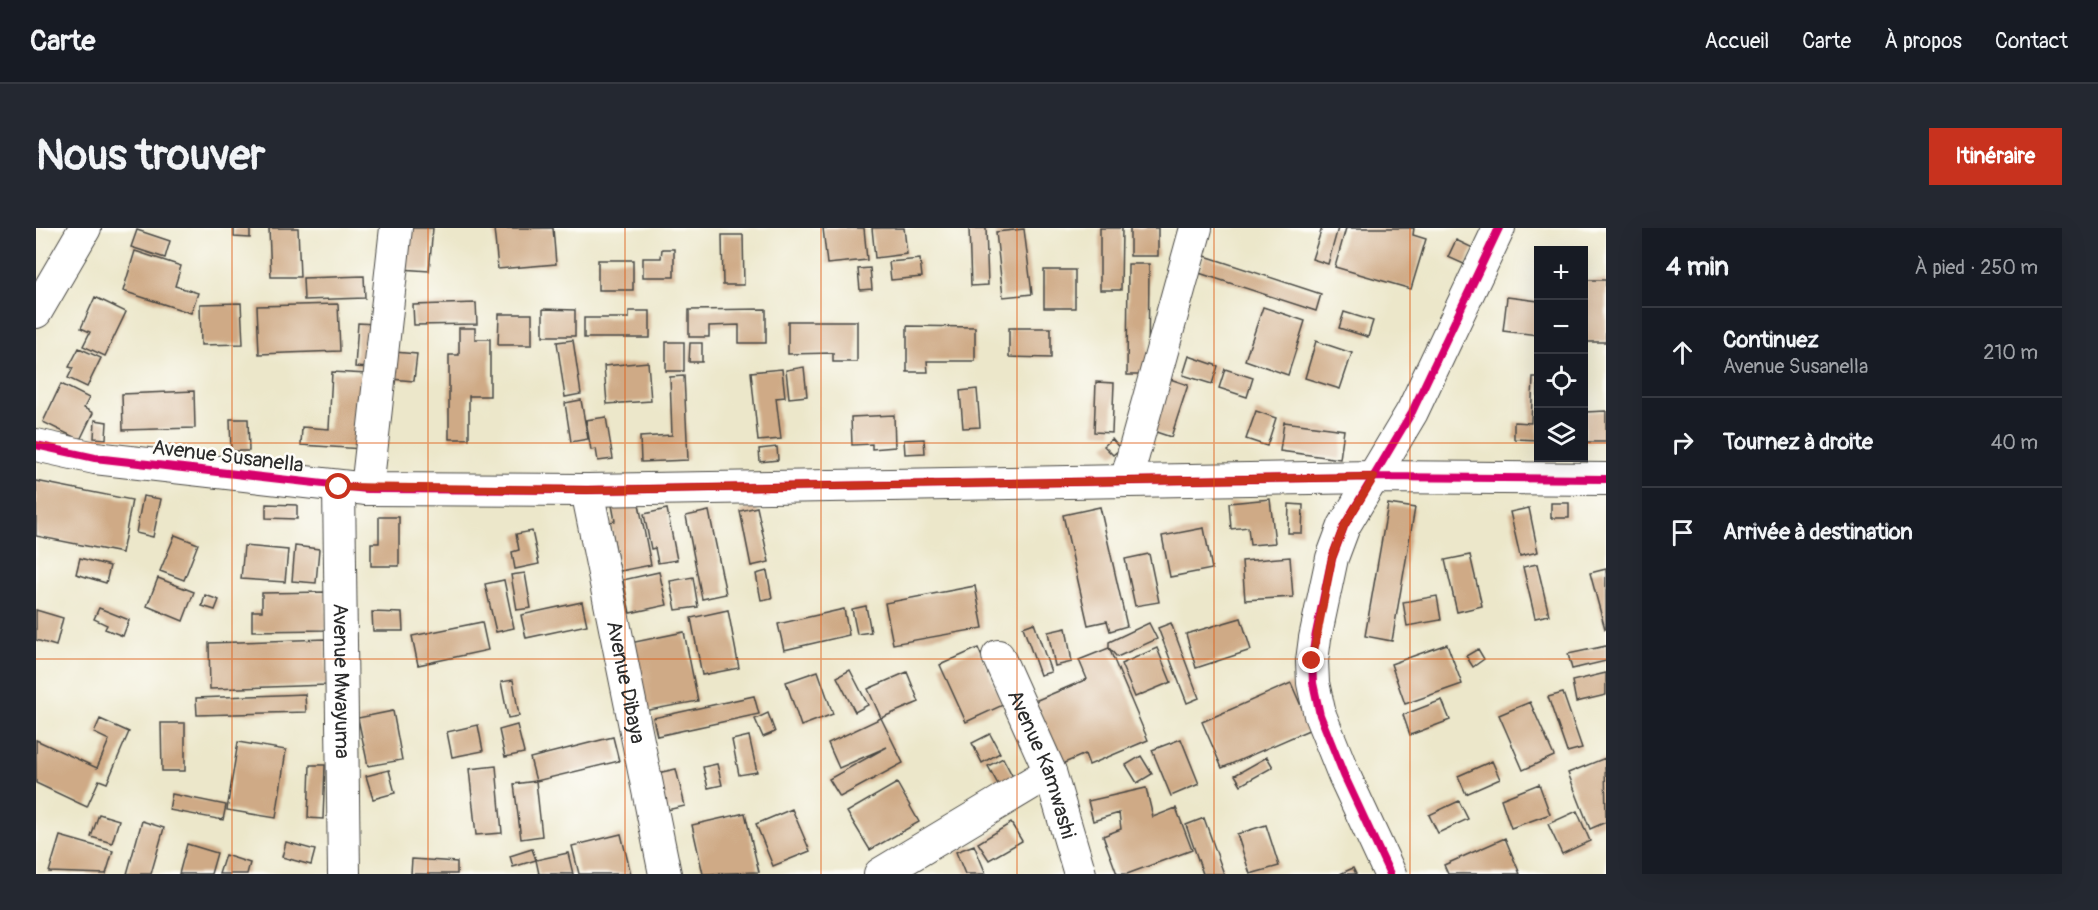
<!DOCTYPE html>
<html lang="fr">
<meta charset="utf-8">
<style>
body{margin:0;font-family:Pangolin,sans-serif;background:#242831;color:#f1f3f6}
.controls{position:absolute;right:18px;top:18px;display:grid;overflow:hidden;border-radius:0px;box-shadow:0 6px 24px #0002}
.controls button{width:54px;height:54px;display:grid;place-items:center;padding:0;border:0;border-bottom:2px solid #363941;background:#171b24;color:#f1f3f6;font:30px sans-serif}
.stop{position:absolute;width:18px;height:18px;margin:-14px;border:4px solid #c8321e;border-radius:50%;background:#fff}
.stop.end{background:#c8321e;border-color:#fff;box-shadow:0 2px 6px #0008}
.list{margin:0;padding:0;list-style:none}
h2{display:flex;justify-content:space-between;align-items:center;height:78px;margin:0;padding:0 24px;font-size:26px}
h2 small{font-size:20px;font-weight:400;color:#9ea1a6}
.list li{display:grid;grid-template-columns:39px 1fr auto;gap:18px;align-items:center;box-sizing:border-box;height:90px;padding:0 24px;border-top:2px solid #363941}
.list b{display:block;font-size:22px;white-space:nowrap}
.list p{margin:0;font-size:20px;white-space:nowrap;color:#9ea1a6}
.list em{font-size:20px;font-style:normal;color:#9ea1a6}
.icon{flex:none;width:33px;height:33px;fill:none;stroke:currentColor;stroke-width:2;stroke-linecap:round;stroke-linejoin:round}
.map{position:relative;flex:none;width:1570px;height:646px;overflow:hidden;border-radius:0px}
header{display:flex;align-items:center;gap:36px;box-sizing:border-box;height:84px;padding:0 30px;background:#171b24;border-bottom:2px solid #363941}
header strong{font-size:28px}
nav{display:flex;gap:33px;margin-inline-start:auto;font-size:21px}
.intro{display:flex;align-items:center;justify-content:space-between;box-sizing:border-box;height:144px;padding:0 36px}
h1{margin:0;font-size:42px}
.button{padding:15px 27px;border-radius:0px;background:#c8321e;color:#fff;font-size:21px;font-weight:700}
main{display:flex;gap:36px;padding:0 36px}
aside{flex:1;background:#171b24;border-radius:0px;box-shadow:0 6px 24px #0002}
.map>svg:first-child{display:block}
.building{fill:#cfaa86}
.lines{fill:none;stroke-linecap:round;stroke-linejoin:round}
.street-casing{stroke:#484743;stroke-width:34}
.street{stroke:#fff;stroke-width:32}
.cycleway-casing{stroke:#fdfcf7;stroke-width:11}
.cycleway{stroke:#d6006c;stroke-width:8}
.route{stroke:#c8321e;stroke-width:8}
.grid{fill:none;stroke:#df570e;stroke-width:1.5;stroke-opacity:0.55}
.labels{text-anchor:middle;stroke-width:5;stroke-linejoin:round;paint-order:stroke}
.street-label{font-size:21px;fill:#2b2b2b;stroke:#fdfcf7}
</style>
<header>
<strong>Carte</strong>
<nav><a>Accueil</a><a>Carte</a><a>À propos</a><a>Contact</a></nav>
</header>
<div class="intro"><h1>Nous trouver</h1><a class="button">Itinéraire</a></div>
<main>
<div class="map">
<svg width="1570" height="646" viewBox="0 0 1570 646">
<rect width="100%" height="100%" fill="#fdfcf7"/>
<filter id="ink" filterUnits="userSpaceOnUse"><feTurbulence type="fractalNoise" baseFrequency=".0167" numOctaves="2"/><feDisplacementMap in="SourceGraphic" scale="12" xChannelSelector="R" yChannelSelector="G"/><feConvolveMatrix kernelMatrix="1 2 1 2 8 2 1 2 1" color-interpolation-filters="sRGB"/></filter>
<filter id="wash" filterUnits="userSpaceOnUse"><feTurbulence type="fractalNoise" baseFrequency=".008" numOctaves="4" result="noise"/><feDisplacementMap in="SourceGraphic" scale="24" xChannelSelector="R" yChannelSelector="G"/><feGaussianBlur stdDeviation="1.35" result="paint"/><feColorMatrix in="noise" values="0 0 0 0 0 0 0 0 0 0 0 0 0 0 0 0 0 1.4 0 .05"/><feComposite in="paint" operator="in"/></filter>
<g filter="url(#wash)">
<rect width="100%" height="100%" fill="#ece7ca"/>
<g id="blocks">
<path class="building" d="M198,0H214V10L198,9Z
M233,0H262L264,49H235Z
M369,0H397L393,43L365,41Z
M458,0H517L520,36L462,41Z
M787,0H828L831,32L791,36Z
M836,0H868L871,26L839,30Z
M933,0H950L952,57L935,58Z
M1064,0H1086L1085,62H1064Z
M1094,0H1122V28H1094Z
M1286,0H1302L1292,36L1276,31Z
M1310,0H1378L1377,7L1390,11L1375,61L1299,39Z
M988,1L996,66L967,69L960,4Z
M101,2L134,13L129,30L95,19Z
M686,7H707L708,57H687Z
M1420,12L1437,20L1430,37L1412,29Z
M626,21H638V49H607V30H625Z
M99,23L145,38L139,58L162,65L155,85L87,63Z
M1169,28L1285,66L1280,83L1163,45Z
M884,31L886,49L855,52L853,34Z
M562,32H597V62H562Z
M1092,36H1113L1112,147H1091Z
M834,40L836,61L824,62L822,41Z
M1008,42H1039V80H1008Z
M328,48L329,70L268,72L267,50Z
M1550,52H1570V114H1550Z
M59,69L90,84L69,128L47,118L54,104L45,100Z
M1471,69L1502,73V107L1467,103Z
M205,75L207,116L165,117L164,76Z
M440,75L441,96L378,97L377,77Z
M302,76L304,123L223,126L221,78Z
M1227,79L1269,93L1252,147L1209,132Z
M507,81L539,82V108H507Z
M730,81V115H703V97L673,98V109H653V82Z
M593,83H614V110H548V90H593Z
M1308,84L1337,93L1332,109L1303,100Z
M463,86H496V117H462Z
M752,93H821V134H797V125L752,126Z
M322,95L338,96L335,140L319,139Z
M871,98L939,99V133H891L892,144H871Z
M423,100H439V111H454V168H433V211H413V127H423Z
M973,100H1015V130L973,129Z
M537,112L545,166L529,169L521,114Z
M1280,113L1316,125L1304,161L1269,150Z
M630,114H648V143H630Z
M654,115H666V134H653Z
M43,120L65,130L51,159L32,150L37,140L33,139Z
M358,124L381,126L378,153L355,151Z
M1153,128L1182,138L1176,156L1147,147Z
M612,134L615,173L571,176L568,138Z
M768,139L771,168L753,170L750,142Z
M746,141L749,169L740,170L745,211L722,213L715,144Z
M1189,141L1217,150L1211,169L1183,160Z
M296,144L331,146L327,221L265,217L266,199L293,201Z
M648,148L652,232L605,234L604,209L636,207L634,149Z
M1497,149H1502V212L1478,211V194L1495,195Z
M1134,151L1152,157L1135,209L1117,203Z
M1060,154L1078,155L1076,205L1058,204Z
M25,156L53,170L48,180L57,185L44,212L7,194Z
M941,161L944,199L927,200L924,163Z
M158,163L159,200L87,202L86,166Z
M545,172L552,211L535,214L529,175Z
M1220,183L1240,190L1231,218L1210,211Z
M1570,183V214H1549V184Z
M858,187L859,219L836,221V216L816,217L815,189Z
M570,189L577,231L562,233L560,221L555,222L550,192Z
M194,191H212L213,223H195Z
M59,192L71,194L70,211L58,210Z
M1248,194L1308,202L1304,231L1244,223Z
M888,211L889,225L869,226L868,212Z
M1076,211L1084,221L1077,227L1068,218Z
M741,219L742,232L724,234L723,221Z
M0,253L96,272L86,325L0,308Z
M107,268L125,271L117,309L100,305Z
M602,271L615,337L584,343L574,294L579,293L576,277Z
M1234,271L1239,315L1214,317L1212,299L1195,301L1193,275Z
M1515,275H1533V290H1515Z
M230,276L261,277V291L230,290Z
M1253,276L1267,277L1266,305H1252Z
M1352,276L1379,280L1356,413L1329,408Z
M721,279L733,334L715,338L704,283Z
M1064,279L1091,398L1074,403L1071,393L1052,397L1027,287Z
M1493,280L1502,324L1484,328L1474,284Z
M631,281L641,332L622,335L619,320L615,321L608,286Z
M673,283L690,366L666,371L650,288Z
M343,289H363V338H335V315H343Z
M1168,300L1176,341L1134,349L1126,308Z
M496,303L503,336L479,341L476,324L483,322L480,306Z
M139,307L162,316L148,352L124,343Z
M208,318L252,322L249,354L205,351Z
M259,318L283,321L280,355L256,353Z
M1113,326L1123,374L1099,378L1089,331Z
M1434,327L1446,378L1421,384L1409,332Z
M1254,329L1257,369L1209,372L1206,333Z
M44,330L74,338L70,355L40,346Z
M1501,336L1513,387L1499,390L1487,339Z
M1570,341V401H1569L1554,345Z
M731,343L736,370L725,372L720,346Z
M623,344L631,377L594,385L587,352Z
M489,345L495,380L481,382L475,347Z
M657,349L662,379L640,382L634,353Z
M122,350L158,364L147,393L111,378Z
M468,352L478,400L460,404L449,356Z
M939,358L947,400L857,416L849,375Z
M290,364L291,402L216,403V383H226V365Z
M169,367L183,372L179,382L166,378Z
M1401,368L1405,392L1371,398L1367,374Z
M546,374L551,397L490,410L485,387Z
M830,378L835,404L821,406L816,381Z
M63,380L93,392L87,408L69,401L71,397L58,391Z
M808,381L813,407L748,422L742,396Z
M0,382L27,390L20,418L0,412Z
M692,382L703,440L666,447L655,390Z
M336,384L366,385L367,403H337Z
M1205,390L1215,422L1160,440L1150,406Z
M446,394L452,422L382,437L376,408Z
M998,395L1015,444L1004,447L987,399Z
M1113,395L1121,411L1081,429L1073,420L1112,512L1053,537L1049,526L1026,536L999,473L1051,451L1043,432L1073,420V414Z
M1135,395L1163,470L1151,475L1122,400Z
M1030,400L1036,434L1019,438L1012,404Z
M648,404L662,473L608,483L594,415Z
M290,411L291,457L174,461L173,415Z
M1411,416L1426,456L1369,476L1355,436Z
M1570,418V433L1536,441L1532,426Z
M942,420L967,477L930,494L904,437Z
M1121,420L1135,454L1099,469L1085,436Z
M1442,421L1448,431L1437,439L1430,428Z
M814,442L832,477L819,484L801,449Z
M782,443L797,486L765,498L750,454Z
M871,444L883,474L845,490L832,461Z
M1570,445V467L1540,474L1536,453Z
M477,452L483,488L472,490L465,454Z
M1255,455L1275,501L1186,540L1166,494Z
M1527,465L1546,520L1531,524L1512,469Z
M269,466L270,484L161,487L160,470Z
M718,468L723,486L621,508L617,490Z
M1406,472L1414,492L1374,507L1367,487Z
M1494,474L1518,528L1487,542L1463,487Z
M357,483L366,532L332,538L322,490Z
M732,485L739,504L727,509L719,491Z
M845,490L867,535L804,569L793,551L851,519L803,540L792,515Z
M64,491L93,504L71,555L63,552L51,579L0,555V512L61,540L73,512L58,505Z
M125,495H149V543H126Z
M442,497L447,523L416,529L411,504Z
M481,497L488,525L469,529L463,502Z
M954,506L964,525L946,535L936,515Z
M713,508L721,544L703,547L696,512Z
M577,509L583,533L500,553L506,608L485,611L478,556L500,553L494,530Z
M1145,511L1163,556L1135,568L1116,522Z
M202,514L250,522L240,590L191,582Z
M1105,528L1116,546L1101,555L1090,537Z
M1231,529L1237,539L1205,557L1199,547Z
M967,530L979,553L964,560L952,538Z
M1569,530L1570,594L1554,601L1532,545Z
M1456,533L1464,551L1430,566L1422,548Z
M681,536L686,557L672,560L667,539Z
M274,537H289L287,591L272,590Z
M460,538L466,605L440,607L433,541Z
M640,541L649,578L626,583L617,546Z
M353,542L359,565L337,571L330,548Z
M861,555L883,594L834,622L811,584Z
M1503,556L1514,586L1475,600L1465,571Z
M1110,560L1117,589L1140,580L1156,622L1091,646H1081L1067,608L1085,601L1083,585L1057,593L1052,573Z
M136,566L190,577L187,592L133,582Z
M1423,573L1432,591L1402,605L1393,587Z
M756,581L774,623L737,638L720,596Z
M1541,583L1554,613L1526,626L1512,596Z
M709,585L723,644L667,646L656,597Z
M63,586L83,592L76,615L55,609Z
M1168,590L1188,646H1167L1150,597Z
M106,593L128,600L115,646H91Z
M975,595L986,613L953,632L942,615Z
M1230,597L1243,638L1214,646L1201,606Z
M585,606L595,646H543L536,618Z
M24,608L77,623L70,646L13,644Z
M1469,610L1484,646H1412L1408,637Z
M250,614L279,622L275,637L246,629Z
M151,616L181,625L175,646H143Z
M938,617L950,646H929L920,624Z
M496,621L500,632L477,639L474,628Z
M532,625L537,646H503L500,632Z
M189,627L214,635L211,646H183Z
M376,631L421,634V646H375Z
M1317,640L1320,646H1304Z"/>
</g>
</g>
<g filter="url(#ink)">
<use href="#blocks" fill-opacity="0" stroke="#484743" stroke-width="1.5"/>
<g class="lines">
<g class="street-casing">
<g id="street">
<path d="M0,84L49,0"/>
<path d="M0,217L59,230L331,261L551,262L1338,249L1570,251"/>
<path d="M1090,253L1160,0"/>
<path id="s1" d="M303,259L308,646"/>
<path d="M331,261L360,0"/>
<path id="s2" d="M551,262L629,646"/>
<path id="s3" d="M962,428L1014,544L1044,646"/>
<path d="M844,646L1014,544"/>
<path d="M1354,646L1308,547L1284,487L1277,455L1276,433L1279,410L1296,330L1308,298L1376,184L1463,0"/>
</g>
</g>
<use href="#street" class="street"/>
<g class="cycleway-casing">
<path id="cycleway" d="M0,217L59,230L331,261L551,262L1338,249L1570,251
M1354,646L1308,547L1284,487L1277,455L1276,433L1279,410L1296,330L1308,298L1376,184L1463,0"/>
</g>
<use href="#cycleway" class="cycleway"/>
</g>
</g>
<g class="lines" filter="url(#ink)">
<path class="route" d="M303,259L551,262L1338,249L1308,298L1296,330L1276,433"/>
</g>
<path class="grid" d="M196,0V646M392,0V646M589,0V646M785,0V646M981,0V646M1178,0V646M1374,0V646M0,215H1502M1548,215H1570M0,431H1570"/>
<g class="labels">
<g class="street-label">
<text transform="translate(192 228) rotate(7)" y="7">Avenue Susanella</text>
<text dy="7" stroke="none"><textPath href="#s1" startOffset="194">Avenue Mwayuma</textPath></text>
<text dy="7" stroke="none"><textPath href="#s2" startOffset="196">Avenue Dibaya</textPath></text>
<text dy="7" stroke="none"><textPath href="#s3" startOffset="117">Avenue Kamwashi</textPath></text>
</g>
</g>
</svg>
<div class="controls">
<button>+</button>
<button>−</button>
<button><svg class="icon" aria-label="locate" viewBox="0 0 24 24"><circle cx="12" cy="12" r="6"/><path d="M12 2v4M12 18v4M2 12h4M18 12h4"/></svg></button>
<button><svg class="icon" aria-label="layers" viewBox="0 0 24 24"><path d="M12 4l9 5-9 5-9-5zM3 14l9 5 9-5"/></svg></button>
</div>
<div class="stop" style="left:303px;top:259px"></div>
<div class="stop end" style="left:1276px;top:433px"></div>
</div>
<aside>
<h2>4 min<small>À pied · 250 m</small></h2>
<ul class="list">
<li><svg class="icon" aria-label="ahead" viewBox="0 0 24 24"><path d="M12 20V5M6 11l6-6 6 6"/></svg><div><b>Continuez</b><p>Avenue Susanella</p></div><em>210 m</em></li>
<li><svg class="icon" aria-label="right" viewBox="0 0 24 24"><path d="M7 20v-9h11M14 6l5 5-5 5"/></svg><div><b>Tournez à droite</b></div><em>40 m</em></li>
<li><svg class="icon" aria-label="arrive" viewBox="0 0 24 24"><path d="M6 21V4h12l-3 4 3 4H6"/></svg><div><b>Arrivée à destination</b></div></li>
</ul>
</aside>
</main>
